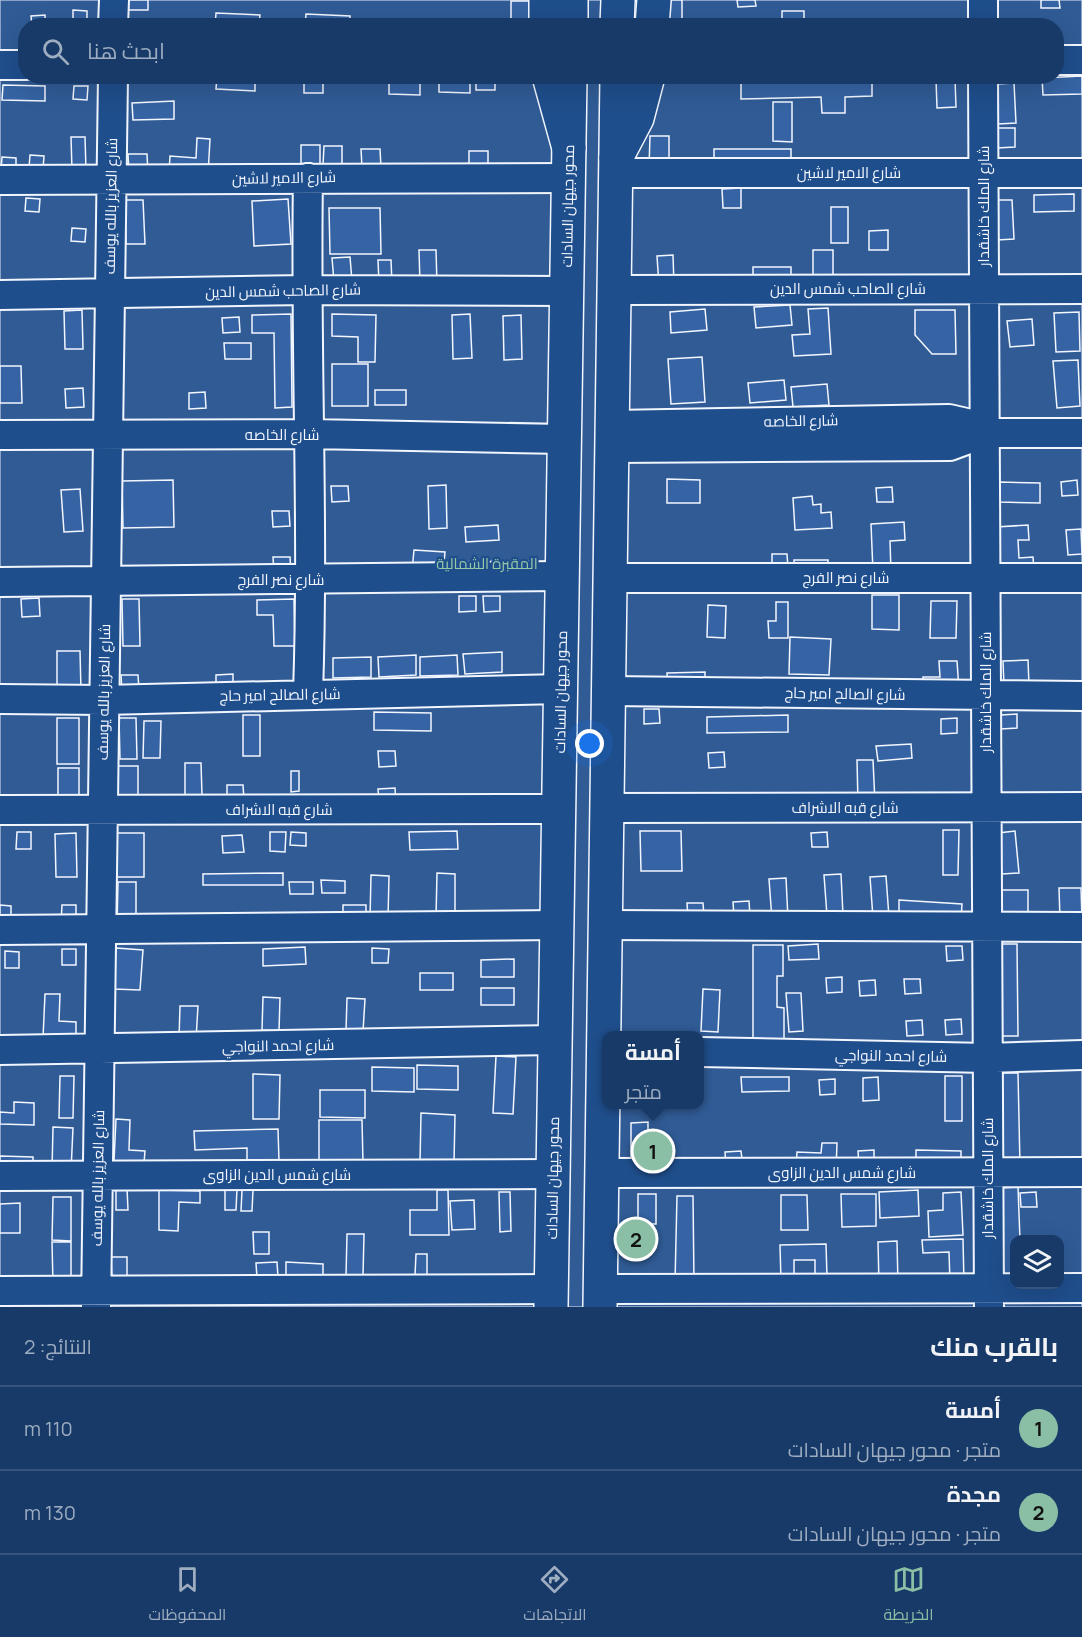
<!DOCTYPE html>
<html lang="ar">
<meta charset="utf-8">
<style>
body{margin:0;font-family:Manrope,Cairo,sans-serif;background:#20416f;color:#f1f3f6;direction:rtl}
.controls{position:absolute;right:18px;bottom:18px;display:grid;overflow:hidden;border-radius:12px;box-shadow:0 6px 24px #0002}
.controls button{width:54px;height:54px;display:grid;place-items:center;padding:0;border:0;border-bottom:2px solid #36547d;background:#173a69;color:#f1f3f6;font:30px sans-serif}
.you{position:absolute;left:590px;top:744px;width:21px;height:21px;margin:-15px;border:4px solid #fff;border-radius:50%;background:#1a73e8;box-shadow:0 0 0 9px #1a73e833}
.badge{display:grid;place-items:center;width:39px;height:39px;border-radius:50%;background:#8abfa5;color:#111;font-size:20px;font-weight:700}
.pin{position:absolute;translate:-50% -50%;border:3px solid #fff;box-shadow:0 2px 6px #0006}
.popup{position:absolute;left:602px;top:1031px;width:102px;height:78px;box-sizing:border-box;display:grid;place-content:center;border-radius:12px;background:#173a69;filter:drop-shadow(0 2px 4px #0005);font-size:20px;white-space:nowrap;color:#9eadc0}
.popup b{font-size:22px;color:#f1f3f6}
.popup::after{content:'';position:absolute;left:50%;top:100%;margin-left:-12px;border:12px solid transparent;border-top-color:#173a69}
.list{margin:0;padding:0;list-style:none}
h2{display:flex;justify-content:space-between;align-items:center;height:78px;margin:0;padding:0 24px;font-size:26px}
h2 small{font-size:20px;font-weight:400;color:#9eadc0}
.list li{display:grid;grid-template-columns:39px 1fr auto;gap:18px;align-items:center;box-sizing:border-box;height:84px;padding:0 24px;border-top:2px solid #36547d}
.list b{display:block;font-size:22px;white-space:nowrap}
.list p{margin:0;font-size:20px;white-space:nowrap;color:#9eadc0}
.list em{font-size:20px;font-style:normal;color:#9eadc0}
.icon{flex:none;width:33px;height:33px;fill:none;stroke:currentColor;stroke-width:2;stroke-linecap:round;stroke-linejoin:round}
.map{position:relative;flex:none;width:1082px;height:1307px;overflow:hidden;direction:ltr}
.search{position:absolute;background:#173a69;box-shadow:0 6px 24px #0002;left:18px;right:18px;top:18px;height:66px;display:flex;align-items:center;gap:15px;box-sizing:border-box;padding:0 21px;border-radius:24px;color:#9eadc0;font-size:22px}
.sheet{height:246px;background:#173a69}
nav{display:flex;justify-content:space-around;align-items:center;box-sizing:border-box;height:84px;border-top:2px solid #36547d;background:#173a69;font-size:16px;color:#9eadc0}
nav a{display:grid;justify-items:center;gap:3px}
nav .on{color:#8abfa5}
.map>svg:first-child{display:block}
.green{fill:#305b95;stroke:#a8bbd7;stroke-width:1.5;fill-rule:evenodd}
.building{fill:#3563a3;stroke:#f2f6ff;stroke-width:1.5}
.lines{fill:none;stroke-linecap:round;stroke-linejoin:round}
.minor-casing{stroke:#f2f6ff;stroke-width:32}
.major-casing{stroke:#f2f6ff;stroke-width:36}
.highway-casing{stroke:#f2f6ff;stroke-width:36}
.minor{stroke:#1f4e8c;stroke-width:28}
.major{stroke:#1f4e8c;stroke-width:33}
.highway{stroke:#1f4e8c;stroke-width:33}
.labels{text-anchor:middle;stroke-width:4.5;stroke-linejoin:round;paint-order:stroke}
.street-label{font-size:15px;fill:#f2f6ff;stroke:#1f4e8c}
.park-label{font-size:15px;fill:#97c8a6;stroke:#1f4e8c}
</style>
<div class="map">
<svg width="1082" height="1307" viewBox="0 0 1082 1307">
<rect width="100%" height="100%" fill="#1f4e8c"/>
<path class="green" d="M0,0H1082V1307H0ZM26,26H1056V76H26ZM606,1036H700V1104H606ZM1014,1240H1060V1284H1014Z"/>
<path class="building" d="M128,0H148V10H128Z
M662,0H682V26H662Z
M737,0H755L756,6L738,7Z
M1041,0H1059L1060,8H1041Z
M511,1H530V19H511Z
M73,10L87,11V24L73,23Z
M782,11H804V26H782Z
M216,13L260,15L259,26H215Z
M306,14L350,16V26H305Z
M45,15V26H32L31,16Z
M217,76H255V91L216,89Z
M304,76H323V93H304Z
M389,76H420V95L389,94Z
M439,76H470V93L439,92Z
M476,76H495V90H476Z
M872,76V96L845,97V113H822L821,97L741,99V79Z
M1082,76V94L1043,95L1042,78Z
M936,79H955L956,107L937,108Z
M1014,83L1016,123L998,124L997,84Z
M3,85L45,86V101L2,100Z
M74,86H88L87,100L73,99Z
M174,101V119L133,120L132,103Z
M773,102H792V142L773,141Z
M997,128H1015V147L997,148Z
M650,136H669V169L649,168Z
M71,137H85L86,170L72,171Z
M197,138L210,139L208,175L169,173L170,156L196,158Z
M301,145H320V164H301Z
M324,146H342V165H323Z
M361,149H380L381,168H362Z
M714,149H791V169L714,168Z
M469,151H488V170H469Z
M128,154H147L148,173H129Z
M30,155L44,156L43,169L29,168Z
M2,157L16,158V171L1,170Z
M741,188V208H723L722,189Z
M1074,194V211L1034,212V195Z
M26,198L40,199L39,212L25,211Z
M288,199L291,244L254,246L252,201Z
M125,200H143L145,244H126Z
M995,200H1012L1014,239L997,240Z
M831,207H848V243H831Z
M329,208H380L381,254H330Z
M72,228L86,229L85,242L71,241Z
M888,230V250H869V231Z
M419,250H436L437,284H420Z
M813,250H833V286H813Z
M673,255L674,285L659,286L657,256Z
M350,257L352,281L334,282L332,258Z
M378,260H391L392,284L379,285Z
M753,267H791V284L753,285Z
M790,305L792,325L756,328L754,307Z
M828,308L831,354L794,356L792,335L810,334L808,309Z
M705,309L707,330L671,333L670,312Z
M82,310L83,349H65L64,311Z
M915,310H955L956,354H932L915,335Z
M1079,312L1080,351L1056,352L1054,313Z
M291,314L292,407L275,408L274,333H252V315Z
M332,314L376,315L375,362H358V337L332,336Z
M470,314L472,358L453,359L452,315Z
M521,315L522,359L504,360L503,316Z
M239,317L240,332L223,333L222,318Z
M1032,319L1034,345L1010,347L1007,321Z
M224,343H251V359H225Z
M702,357L705,402L671,404L668,359Z
M1078,360L1080,406L1057,408L1053,361Z
M332,364H368V406H332Z
M0,366H21L22,403H0Z
M784,380L786,400L750,403L748,383Z
M827,384L829,405L793,407L791,387Z
M83,388L84,407L66,408L65,389Z
M375,390H406V405H375Z
M205,392L206,408L189,409V393Z
M667,479L700,480V503H667Z
M173,480L174,527L123,528L122,481Z
M1077,480L1078,495L1062,496L1061,482Z
M999,482L1040,483V503L999,502Z
M446,485L447,528L429,529L428,486Z
M331,486H348L349,501L332,502Z
M892,487L893,502H877L876,488Z
M80,489L83,531L64,532L61,490Z
M812,496L813,505L821,504V513L831,512L832,528L795,530L793,498Z
M272,511H289L290,526L273,527Z
M904,522L905,540L890,541L891,572H873L871,524Z
M498,525L499,540L466,542L465,527Z
M1028,525L1029,540H1018L1019,558L1033,557L1034,571L999,573L996,527Z
M1081,529L1082,554L1068,555L1066,530Z
M414,550L445,552L443,574L412,571Z
M772,554H787L788,568L772,569Z
M273,557H290L291,573H274Z
M794,560H828V574L794,573Z
M872,595H899V630L872,629Z
M459,596H476V611L459,612Z
M483,596H500V611L484,612Z
M39,598L40,616L22,617L21,599Z
M122,599H139L140,646H123Z
M294,599L295,646H274L273,615H257V600Z
M931,601H957L956,638H930Z
M776,602H788V638H769L768,621H776Z
M708,605L726,606L725,638L707,637Z
M790,637L831,639L829,675L789,674Z
M57,651H80L81,692H57Z
M502,652V672L465,674L463,654Z
M416,655V675L379,677L378,657Z
M457,655L458,675L420,676V657Z
M371,657V677L333,678V658Z
M1028,660L1029,685L1004,686L1003,661Z
M939,661H957L959,690L924,691L923,677H940Z
M705,672V686L668,688L667,673Z
M233,674V690L216,691V675Z
M121,675H138L139,690L122,691Z
M644,709H659L660,723L644,724Z
M374,712L431,713V731L374,730Z
M1017,714V728L1001,729V715Z
M243,715H260V756H243Z
M788,715V732L707,733V717Z
M57,718H79V764H57Z
M119,718H136L137,759H120Z
M957,718V733L941,734V719Z
M144,721H161L160,758H143Z
M911,744L912,758L878,761L876,746Z
M378,751H395L396,766L379,767Z
M724,752L725,767L709,768L708,753Z
M857,760H873L875,803L858,804Z
M185,763H201L202,795L185,796Z
M118,766H138V808H118Z
M58,768H79V804H58Z
M291,771H299V791L291,792Z
M227,785H243L244,800L227,801Z
M395,788L396,804H379L378,789Z
M943,830H959L958,875H943Z
M457,831L458,849L410,850L409,832Z
M640,831H681L682,871H641Z
M1015,831L1019,873L1002,874L998,833Z
M17,832H31V849H16Z
M270,832H286L285,852L270,851Z
M291,832L306,833V846L290,845Z
M827,832L828,847H812L811,833Z
M76,833L77,877H56L55,834Z
M116,833H144V877H117Z
M242,835L244,852L223,853L222,836Z
M283,873V885H203V874Z
M437,873L455,874V918L436,917Z
M841,874L843,915L827,916L824,875Z
M371,875L389,876L388,919H370Z
M886,876L889,917L873,918L870,877Z
M786,878L788,919L772,920L769,879Z
M321,880L345,881V893H322Z
M118,882H136V926H117Z
M289,882H313V894H290Z
M1059,888H1081L1082,920H1060Z
M1002,890H1028V919L1002,918Z
M899,900L962,904L961,921L899,917Z
M749,901L750,916L734,917L733,902Z
M687,903H703L704,917L688,918Z
M0,905L11,906V922H0Z
M62,905H76V922H61Z
M343,905H366V917H343Z
M818,944L819,959L789,960L788,946Z
M1000,944H1017L1018,1036H1001Z
M753,945H783V976H777V1007L784,1008V1042H753Z
M946,946H962L963,960L947,961Z
M305,947L306,964L263,966V949Z
M116,948L143,950L140,990L113,989Z
M372,948L389,949L388,963H372Z
M62,949H76V965H62Z
M5,951L19,952V968H5Z
M514,959V977H481V960Z
M420,973H453V990H420Z
M842,977V992L827,993L826,978Z
M904,979H920L921,993L905,994Z
M875,980L876,995L860,996L859,981Z
M481,988H514V1005H481Z
M703,989L720,990L718,1032L701,1031Z
M786,993H801L803,1031L789,1032Z
M45,994H60L59,1021L76,1022V1039L43,1038Z
M263,997L280,998L279,1031L262,1030Z
M347,998L365,999L363,1032L346,1031Z
M180,1006H198L196,1040L179,1039Z
M961,1019L962,1034L946,1035L945,1020Z
M922,1020L923,1035L907,1036L906,1021Z
M496,1056L516,1057L513,1114L493,1113Z
M417,1065L458,1066V1090L417,1089Z
M372,1067L414,1068V1092L372,1091Z
M1000,1073H1018L1020,1166H1003Z
M253,1074L280,1075L279,1119H253Z
M60,1076H74L73,1118H59Z
M945,1076H962V1121H945Z
M741,1077H789V1091L742,1092Z
M878,1077L879,1100L863,1101V1078Z
M835,1079V1094L820,1095L819,1080Z
M320,1090H365V1118L320,1117Z
M14,1102L34,1103V1125L0,1124V1112L14,1113Z
M421,1113L455,1115L454,1162H420Z
M116,1119L130,1120L129,1150L145,1151L144,1163L114,1161Z
M319,1120H362L363,1163H319Z
M648,1122V1164H631V1123Z
M53,1127L73,1128L71,1171L52,1170Z
M278,1129L279,1161L247,1162V1148L195,1150L194,1131Z
M822,1143H837L836,1170L796,1167L797,1152L821,1153Z
M874,1150V1165L859,1166L858,1151Z
M916,1150L961,1151V1167L916,1166Z
M741,1151L742,1159L726,1168L725,1152Z
M0,1156L33,1157V1172L0,1171Z
M1018,1187L1020,1240H1014V1283H1004L1000,1188Z
M127,1188L128,1210H116V1189Z
M225,1189H237L236,1210H225Z
M159,1190L200,1191V1203L179,1202L178,1231L159,1230Z
M242,1190H253L252,1211H241Z
M437,1190H448L449,1235H410V1210H437Z
M918,1190L919,1216L880,1218L879,1192Z
M499,1192H510L511,1231L500,1232Z
M961,1192L963,1235L929,1237L928,1211L943,1210V1193Z
M1036,1192L1037,1207H1021L1020,1193Z
M638,1194H656V1224H638Z
M841,1194H876V1226L842,1227Z
M781,1195H807L808,1230H781Z
M677,1196H693L694,1282L675,1283Z
M53,1197H71V1241L52,1240Z
M474,1200L475,1229L452,1230L450,1201Z
M20,1203V1233H0V1204Z
M253,1232H269V1254H254Z
M347,1234H364L363,1276H346Z
M963,1239L964,1283H950L949,1252L923,1253L922,1240Z
M897,1241L898,1284L879,1285L878,1242Z
M52,1242H71V1285H53Z
M826,1244L827,1277L815,1278V1260H794V1282H781L780,1245Z
M416,1254H427V1275H415Z
M111,1257H127V1279H112Z
M277,1262L278,1277L257,1278L256,1263Z
M286,1262L323,1264V1277L286,1276Z"/>
<g class="lines">
<g class="minor-casing">
<path id="minor" d="M983,0V26
M113,26L114,0
M1056,60H1082
M0,65H26
M983,76L989,1307
M616,173H1082
M0,180L568,178
M615,290L1082,289
M0,295L306,290L567,291
M613,425L949,419L975,425L985,433
M0,435L311,434L565,439
M612,448L950,446L985,433H1082
M611,578H1082
M0,582L562,576
M609,691L1082,696
M308,694C314,522 305,350 308,178
M0,699L104,700L561,689
M607,808L1082,807
M0,810L559,809
M606,925L1082,927
M0,930L557,925
M0,1050L555,1040
M700,1052L988,1058L1082,1055
M602,1173L1082,1172
M0,1176L553,1174
M601,1289L1082,1288
M0,1291L551,1289
M96,1307L113,76"/>
</g>
<g class="major-casing">
<path id="major" d="M571,26V0
M617,26L618,0
M551,1307L570,76
M600,1307L617,76"/>
</g>
<g class="highway-casing">
<path id="highway" d="M546,26V0
M652,26L654,0
M549,76L569,148
M616,158L637,118L648,76"/>
</g>
<use href="#minor" class="minor"/>
<use href="#major" class="major"/>
<use href="#highway" class="highway"/>
</g>
<g class="labels">
<g class="street-label">
<text x="849" y="178">شارع الامير لاشين</text>
<text transform="translate(284 178) rotate(-1)" y="5">شارع الامير لاشين</text>
<text transform="translate(111 206) rotate(-89)" y="5">شارع العزيز بالله يوسف</text>
<text transform="translate(568 206) rotate(-89)" y="5">محور جيهان السادات</text>
<text transform="translate(984 206) rotate(-90)" y="5">شارع الملك خاشقدار</text>
<text x="848" y="294">شارع الصاحب شمس الدين</text>
<text transform="translate(283 291) rotate(-1)" y="5">شارع الصاحب شمس الدين</text>
<text transform="translate(801 421) rotate(-1)" y="5">شارع الخاصه</text>
<text x="282" y="440">شارع الخاصه</text>
<text x="846" y="583">شارع نصر الفرج</text>
<text x="281" y="585">شارع نصر الفرج</text>
<text transform="translate(104 692) rotate(-89)" y="5">شارع العزيز بالله يوسف</text>
<text transform="translate(561 692) rotate(-89)" y="5">محور جيهان السادات</text>
<text transform="translate(986 692) rotate(-90)" y="5">شارع الملك خاشقدار</text>
<text transform="translate(845 694) rotate(1)" y="5">شارع الصالح امير حاج</text>
<text transform="translate(280 695) rotate(-1)" y="5">شارع الصالح امير حاج</text>
<text x="845" y="813">شارع قبه الاشراف</text>
<text x="279" y="815">شارع قبه الاشراف</text>
<text transform="translate(278 1046) rotate(-1)" y="5">شارع احمد النواجي</text>
<text transform="translate(891 1056) rotate(1)" y="5">شارع احمد النواجي</text>
<text x="842" y="1178">شارع شمس الدين الزاوى</text>
<text x="277" y="1180">شارع شمس الدين الزاوى</text>
<text transform="translate(98 1178) rotate(-89)" y="5">شارع العزيز بالله يوسف</text>
<text transform="translate(553 1178) rotate(-89)" y="5">محور جيهان السادات</text>
<text transform="translate(988 1178) rotate(-90)" y="5">شارع الملك خاشقدار</text>
</g>
<g class="park-label">
<text x="487" y="569">المقبرة الشمالية</text>
</g>
</g>
</svg>
<div class="controls">
<button><svg class="icon" aria-label="layers" viewBox="0 0 24 24"><path d="M12 4l9 5-9 5-9-5zM3 14l9 5 9-5"/></svg></button>
</div>
<div class="you"></div>
<div class="pin badge" style="left:653px;top:1151px">1</div>
<div class="popup"><b>أمسة</b>متجر</div>
<div class="pin badge" style="left:636px;top:1239px">2</div>
<div class="search"><svg class="icon" aria-label="search" viewBox="0 0 24 24"><circle cx="10" cy="10" r="6"/><path d="M15 15l6 6"/></svg>ابحث هنا</div>
</div>
<section class="sheet">
<h2>بالقرب منك<small>النتائج: 2</small></h2>
<ul class="list">
<li><span class="badge">1</span><div><b>أمسة</b><p>متجر · محور جيهان السادات</p></div><em>110 m</em></li>
<li><span class="badge">2</span><div><b>مجدة</b><p>متجر · محور جيهان السادات</p></div><em>130 m</em></li>
</ul>
</section>
<nav>
<a class="on"><svg class="icon" aria-label="map" viewBox="0 0 24 24"><path d="M3 6l6-2 6 2 6-2v14l-6 2-6-2-6 2zM9 4v14M15 6v14"/></svg>الخريطة</a>
<a><svg class="icon" aria-label="directions" viewBox="0 0 24 24"><path d="M12 3l9 9-9 9-9-9zM9 14v-3h6M13 9l2 2-2 2"/></svg>الاتجاهات</a>
<a><svg class="icon" aria-label="saved" viewBox="0 0 24 24"><path d="M7 4h10v16l-5-4-5 4z"/></svg>المحفوظات</a>
</nav>
